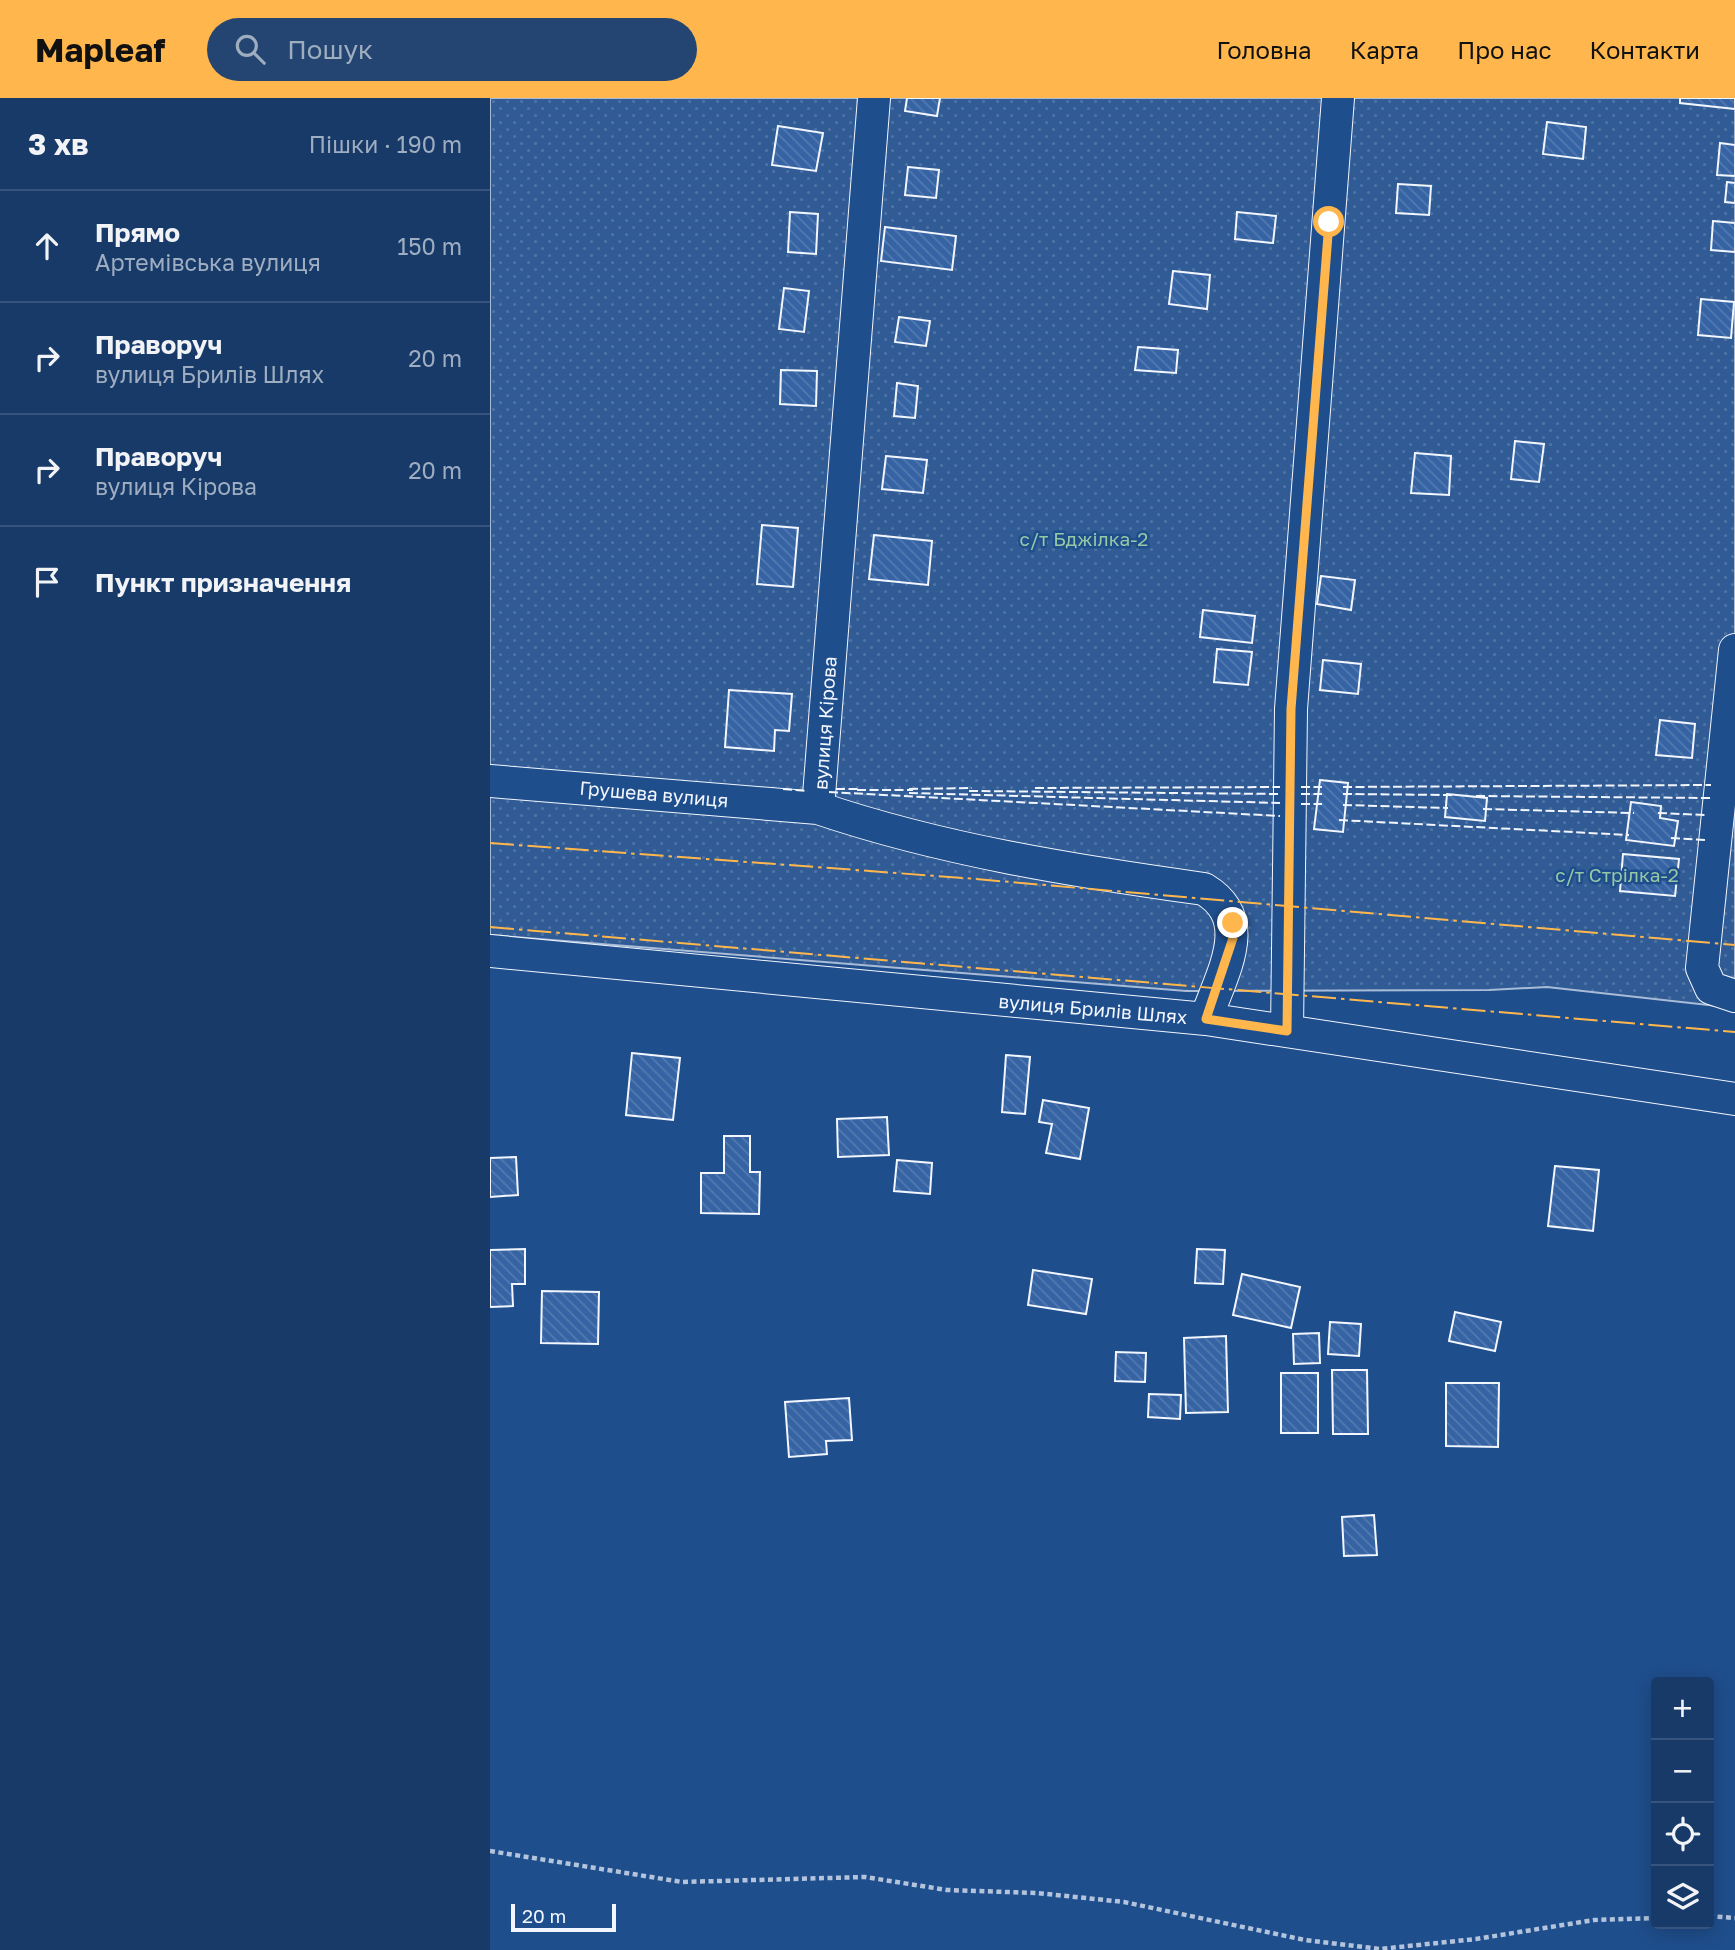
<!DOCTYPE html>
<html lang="uk">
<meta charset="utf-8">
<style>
body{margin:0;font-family:"Golos Text",sans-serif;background:#244571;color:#f1f3f6}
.controls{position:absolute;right:21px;bottom:21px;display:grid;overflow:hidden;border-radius:7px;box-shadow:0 4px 18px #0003}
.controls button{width:63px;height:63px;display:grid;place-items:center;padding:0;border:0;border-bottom:2px solid #36547d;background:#173a69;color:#f1f3f6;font:35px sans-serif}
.scale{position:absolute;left:21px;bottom:18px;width:105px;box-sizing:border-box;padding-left:7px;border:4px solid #f2f6ff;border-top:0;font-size:19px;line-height:24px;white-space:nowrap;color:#f2f6ff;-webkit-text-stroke:5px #1f4e8c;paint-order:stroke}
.stop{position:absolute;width:21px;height:21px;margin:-16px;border:5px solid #ffb74d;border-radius:50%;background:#fff}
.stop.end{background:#ffb74d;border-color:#fff;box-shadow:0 2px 7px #0008}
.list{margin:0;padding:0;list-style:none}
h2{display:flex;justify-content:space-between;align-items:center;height:91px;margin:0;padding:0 28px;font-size:30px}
h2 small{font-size:23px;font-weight:400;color:#9eadc0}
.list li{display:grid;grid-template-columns:46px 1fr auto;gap:21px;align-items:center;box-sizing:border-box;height:112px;padding:0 28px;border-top:2px solid #36547d}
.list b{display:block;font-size:26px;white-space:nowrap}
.list p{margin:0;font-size:23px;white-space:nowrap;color:#9eadc0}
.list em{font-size:23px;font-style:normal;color:#9eadc0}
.icon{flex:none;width:38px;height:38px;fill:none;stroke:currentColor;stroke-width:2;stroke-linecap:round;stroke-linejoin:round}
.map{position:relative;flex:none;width:1245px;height:1852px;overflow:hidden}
header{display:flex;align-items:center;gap:42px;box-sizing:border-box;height:98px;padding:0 35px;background:#ffb74d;color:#111}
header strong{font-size:33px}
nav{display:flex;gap:38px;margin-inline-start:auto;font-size:24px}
.search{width:490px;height:63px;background:#244571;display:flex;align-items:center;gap:18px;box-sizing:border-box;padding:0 24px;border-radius:38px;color:#9eadc0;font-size:26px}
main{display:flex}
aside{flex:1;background:#173a69}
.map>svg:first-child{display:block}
.garden{fill:url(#garden-dots);stroke:#a8bbd7;stroke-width:2}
.building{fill:url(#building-back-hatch);stroke:#f2f6ff;stroke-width:2}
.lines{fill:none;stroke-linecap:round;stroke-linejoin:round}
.street-casing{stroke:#f2f6ff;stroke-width:34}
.path{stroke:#b3c4dc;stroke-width:4.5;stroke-dasharray:5 3.5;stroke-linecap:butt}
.street{stroke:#1f4e8c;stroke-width:32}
.fence{stroke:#f2f6ff;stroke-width:2;stroke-dasharray:9 3.5;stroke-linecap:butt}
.power{stroke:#ffb74d;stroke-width:2;stroke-dasharray:24 5 3.5 5;stroke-linecap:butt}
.route{stroke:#ffb74d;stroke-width:9}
.labels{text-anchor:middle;stroke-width:5;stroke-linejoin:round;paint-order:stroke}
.park-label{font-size:19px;fill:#97c8a6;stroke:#1f4e8c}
.street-label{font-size:19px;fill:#f2f6ff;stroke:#1f4e8c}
</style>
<header>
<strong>Mapleaf</strong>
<div class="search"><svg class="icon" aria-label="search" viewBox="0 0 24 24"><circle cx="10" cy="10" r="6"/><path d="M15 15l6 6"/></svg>Пошук</div>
<nav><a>Головна</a><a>Карта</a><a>Про нас</a><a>Контакти</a></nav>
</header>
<main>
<aside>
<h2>3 хв<small>Пішки · 190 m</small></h2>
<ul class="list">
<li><svg class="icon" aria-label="ahead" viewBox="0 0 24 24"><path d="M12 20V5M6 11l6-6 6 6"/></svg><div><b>Прямо</b><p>Артемівська вулиця</p></div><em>150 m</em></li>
<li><svg class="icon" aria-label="right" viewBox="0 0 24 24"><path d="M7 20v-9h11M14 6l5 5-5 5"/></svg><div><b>Праворуч</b><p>вулиця Брилів Шлях</p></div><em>20 m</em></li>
<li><svg class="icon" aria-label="right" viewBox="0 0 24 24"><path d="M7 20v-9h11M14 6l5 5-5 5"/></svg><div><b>Праворуч</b><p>вулиця Кірова</p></div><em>20 m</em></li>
<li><svg class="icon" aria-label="arrive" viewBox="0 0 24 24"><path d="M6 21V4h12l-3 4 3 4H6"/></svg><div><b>Пункт призначення</b></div></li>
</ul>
</aside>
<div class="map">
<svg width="1245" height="1852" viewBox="0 0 1245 1852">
<defs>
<pattern id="garden-dots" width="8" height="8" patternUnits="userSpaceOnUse" patternTransform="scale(1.75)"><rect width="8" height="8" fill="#305b95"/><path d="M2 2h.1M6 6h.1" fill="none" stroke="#4e73a5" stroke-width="1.8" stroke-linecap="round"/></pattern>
<pattern id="building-back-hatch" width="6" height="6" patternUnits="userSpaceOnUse" patternTransform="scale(1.75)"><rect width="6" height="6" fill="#3563a3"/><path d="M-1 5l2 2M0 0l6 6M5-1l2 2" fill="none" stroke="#537ab1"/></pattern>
</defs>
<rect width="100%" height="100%" fill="#1f4e8c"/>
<path class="garden" d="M0,0H1245V910L1057,889L999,892L696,893L0,837Z"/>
<path class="building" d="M417,0H450L447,18L415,13Z
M1190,0H1245V11L1190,5Z
M1057,24L1096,29L1093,61L1053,56Z
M288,28L333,35L326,73L282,67Z
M1230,45L1245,47V78L1227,77Z
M418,69L449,72L446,100L415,97Z
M1237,84L1245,85V105L1235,104Z
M908,86L941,88L939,117L906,115Z
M300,114L328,116L326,156L298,154Z
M747,114L786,118L783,145L745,141Z
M1223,123L1245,125V154L1221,152Z
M395,129L466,138L462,172L391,163Z
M683,173L720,177L717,211L679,206Z
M294,190L319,193L314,234L289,231Z
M1211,201L1244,204L1241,240L1208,237Z
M409,219L440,223L436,248L405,244Z
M648,249L688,252L686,275L645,272Z
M291,272L327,273L326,308L290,306Z
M407,285L428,288L425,320L404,318Z
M1025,343L1054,346L1049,384L1021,381Z
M925,355L961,358L959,397L921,395Z
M396,358L437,362L433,395L392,391Z
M272,427L308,430L303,489L267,486Z
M384,437L442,443L438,487L379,481Z
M831,478L865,482L861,512L827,506Z
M713,512L765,518L762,545L710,539Z
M727,551L762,554L758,587L724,584Z
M833,562L871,566L868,596L830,592Z
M239,592L302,596L299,633L285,632L284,653L235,649Z
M1170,622L1205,626L1202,660L1166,657Z
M830,682L858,685L853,734L824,731Z
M957,696L997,700L995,723L955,719Z
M1141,704L1171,708L1170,720L1188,723L1184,748L1136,742Z
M1133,756L1189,761L1185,798L1130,793Z
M142,955L190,960L183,1022L136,1017Z
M516,957L540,959L535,1016L512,1014Z
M553,1002L599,1010L590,1061L556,1055L562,1026L549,1024Z
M397,1019L399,1057L348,1059L347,1021Z
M234,1038H260V1074H270L269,1116L211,1115V1075H234Z
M26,1059L28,1097L0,1099V1060Z
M407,1062L442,1065L440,1096L404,1093Z
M1065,1068L1109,1072L1103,1133L1058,1128Z
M35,1151V1186H22L23,1208L0,1209V1152Z
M707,1151L735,1152L733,1186L705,1185Z
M543,1172L602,1181L596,1216L538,1207Z
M752,1176L810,1189L801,1230L743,1217Z
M52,1193L109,1194L108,1246L51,1245Z
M965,1214L1011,1224L1005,1253L959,1243Z
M840,1224L871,1226L869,1258L838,1256Z
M829,1235L830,1265L804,1266L803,1236Z
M736,1238L738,1314L696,1315L694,1240Z
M626,1254L656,1255L655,1284L625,1283Z
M842,1272H877L878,1336H843Z
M791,1275H828V1335H791Z
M956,1285H1009L1008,1349L956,1348Z
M659,1296L691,1297L690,1321L658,1319Z
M359,1300L362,1342L336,1343L337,1356L299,1359L295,1304Z
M884,1417L887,1457L854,1458L852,1419Z"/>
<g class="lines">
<g class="street-casing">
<path id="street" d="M384,0L328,710C452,752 584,773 714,791C766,822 731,876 716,921
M1245,552L1212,870L1221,890L1245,898
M0,683L328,710
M0,853L716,921L1245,1001
M797,933L801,611L848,0"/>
</g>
<path class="path" d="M0,1753L192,1784L375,1779L457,1792L547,1795L634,1804L815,1842L890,1851L986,1841L1104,1822L1166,1820
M1219,1818L1245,1820"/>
<use href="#street" class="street"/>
<path class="fence" d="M811,689H832
M853,689L1221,687
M545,690L790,689
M293,691L318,693
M346,691H370
M419,691L482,690
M367,692H423
M479,693L790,696
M339,694L790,718
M419,695L790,705
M811,696H832
M853,696L962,697
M986,698L1221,700
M811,706H832
M853,707L958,710
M993,711L1144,715
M1168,715L1217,717
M849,722L1139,737
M1181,740L1216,742"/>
<path class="power" d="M0,745L474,780L1245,847
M0,829L1245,934"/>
</g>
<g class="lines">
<path class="route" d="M743,825V840L716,921L797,933L801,611L839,124"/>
</g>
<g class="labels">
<g class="park-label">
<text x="594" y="448">с/т Бджілка-2</text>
<text x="1127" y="784">с/т Стрілка-2</text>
</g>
<g class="street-label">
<text transform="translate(335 625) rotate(-86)" y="7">вулиця Кірова</text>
<text transform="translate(164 696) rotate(5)" y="7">Грушева вулиця</text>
<text transform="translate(603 911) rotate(5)" y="7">вулиця Брилів Шлях</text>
</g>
</g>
</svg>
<div class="controls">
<button>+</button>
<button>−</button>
<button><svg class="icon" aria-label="locate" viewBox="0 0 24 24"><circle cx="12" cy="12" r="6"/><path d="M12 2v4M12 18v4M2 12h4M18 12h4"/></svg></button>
<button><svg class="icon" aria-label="layers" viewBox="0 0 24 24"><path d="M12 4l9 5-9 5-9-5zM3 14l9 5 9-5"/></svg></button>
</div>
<div class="scale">20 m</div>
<div class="stop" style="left:839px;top:124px"></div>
<div class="stop end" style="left:743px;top:825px"></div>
</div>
</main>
